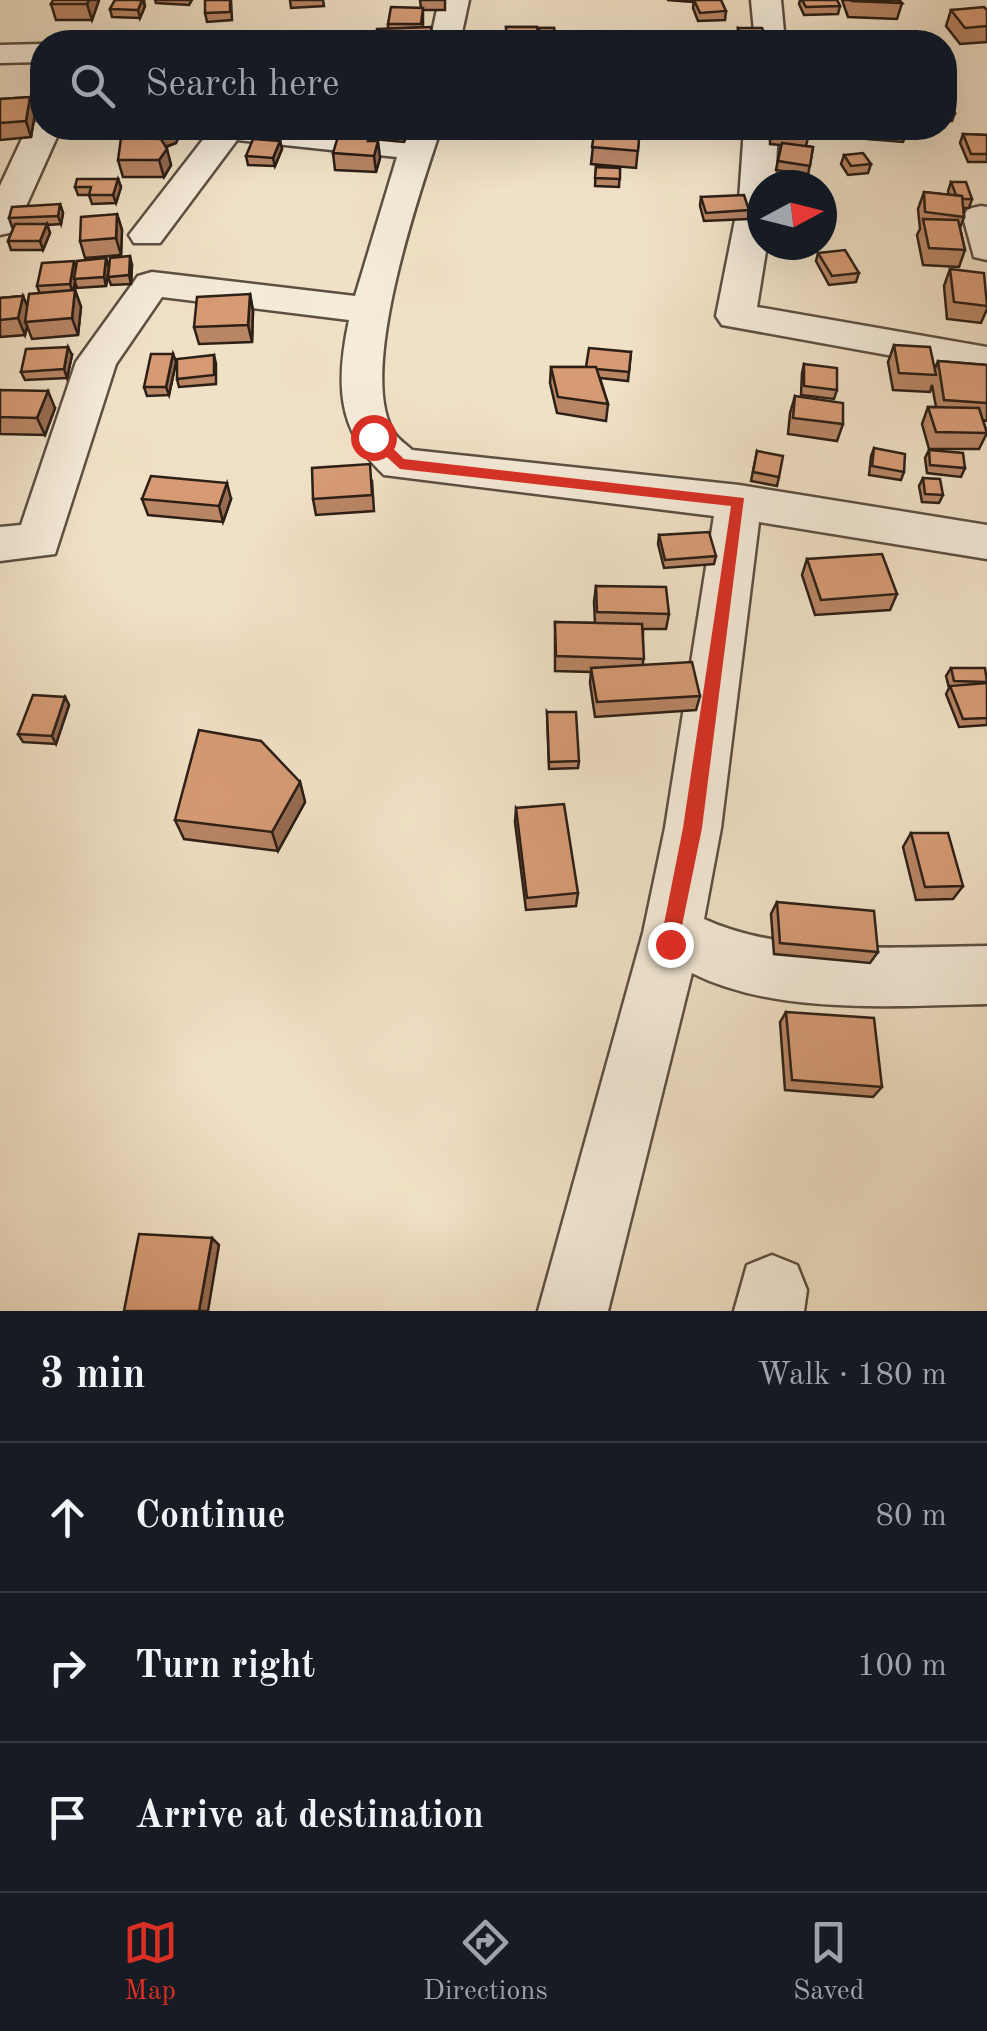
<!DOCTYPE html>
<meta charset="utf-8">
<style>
body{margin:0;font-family:"Old Standard TT",serif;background:#242831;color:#f1f3f6}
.compass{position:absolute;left:747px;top:170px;width:90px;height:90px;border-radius:50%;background:#171b24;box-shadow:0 10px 40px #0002;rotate:83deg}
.stop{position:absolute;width:30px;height:30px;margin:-22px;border:8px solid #d93025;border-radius:50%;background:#fff}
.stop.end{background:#d93025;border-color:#fff;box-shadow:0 2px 10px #0008}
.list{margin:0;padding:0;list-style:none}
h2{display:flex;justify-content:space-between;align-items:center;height:130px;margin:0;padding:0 40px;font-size:42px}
h2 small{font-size:32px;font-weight:400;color:#9ea1a6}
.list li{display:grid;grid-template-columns:65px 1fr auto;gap:30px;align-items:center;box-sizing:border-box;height:150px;padding:0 40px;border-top:2px solid #363941}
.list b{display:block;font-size:38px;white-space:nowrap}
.list em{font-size:32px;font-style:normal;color:#9ea1a6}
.icon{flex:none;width:55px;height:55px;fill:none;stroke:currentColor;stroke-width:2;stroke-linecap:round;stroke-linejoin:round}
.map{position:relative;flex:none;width:987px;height:1311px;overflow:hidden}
.search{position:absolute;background:#171b24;box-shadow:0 10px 40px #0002;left:30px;right:30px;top:30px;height:110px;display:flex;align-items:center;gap:25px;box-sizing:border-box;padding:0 35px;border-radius:40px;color:#9ea1a6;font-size:38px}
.sheet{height:580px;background:#171b24}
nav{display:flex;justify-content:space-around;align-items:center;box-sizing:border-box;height:140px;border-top:2px solid #363941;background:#171b24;font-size:28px;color:#9ea1a6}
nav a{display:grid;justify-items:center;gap:5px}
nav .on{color:#d93025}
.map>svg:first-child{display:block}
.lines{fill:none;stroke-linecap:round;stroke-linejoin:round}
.minor-casing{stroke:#5d4f42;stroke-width:5}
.minor{fill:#f5ebd9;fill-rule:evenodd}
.wall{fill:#b88565;stroke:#2c1f16;stroke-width:2.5}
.shaded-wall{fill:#966c52;stroke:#2c1f16;stroke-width:2.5}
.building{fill:#d69b75;stroke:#2c1f16;stroke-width:2.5}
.route{fill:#d93025}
</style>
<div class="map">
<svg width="987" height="1311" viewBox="0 0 987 1311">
<rect width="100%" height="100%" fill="#f0e0c5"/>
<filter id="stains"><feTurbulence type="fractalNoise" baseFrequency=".002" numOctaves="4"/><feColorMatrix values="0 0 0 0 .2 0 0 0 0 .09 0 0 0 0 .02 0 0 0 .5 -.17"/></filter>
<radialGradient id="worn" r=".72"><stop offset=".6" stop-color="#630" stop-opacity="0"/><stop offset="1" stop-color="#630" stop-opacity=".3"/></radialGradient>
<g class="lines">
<g class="minor-casing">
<path id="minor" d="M439,0H469L460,42H430Z
M751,0H781L785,42H755Z
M42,44V62L0,63V45Z
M42,118V128H61L18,224L13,232L0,235V186L27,128Z
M212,128H311L404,137L408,128H441C420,191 355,378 395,434C399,440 407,445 412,450L739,485L987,525V559L759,522L721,828L704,919C784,956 899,947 987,946V1004C894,1006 775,1015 692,973L608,1311H538L643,933L665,828L714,516L384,475C336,429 336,382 349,320L162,297L116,364L55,554L0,561V527L21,525L76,362L138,276L152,272L355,296L397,157L237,140L160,243H134L129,235Z
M744,128H778L775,185H762V245H767L757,307L987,347V373L722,325L716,316L739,200Z
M981,206L987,207V260L974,257L963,217L968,209Z
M772,1255L797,1265L807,1290L804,1311H734L747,1265Z"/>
</g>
<use href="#minor" class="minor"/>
</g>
<path class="wall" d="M99,0L92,20H56L51,4Z
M115,0H144L145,6L140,18L112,17L110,9Z
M155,0H192L189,5L156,3Z
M231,0L232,20L207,22L205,13Z
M290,0H323L324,6L291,8Z
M420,0H445V10H423V27L388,29V24L421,8Z
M667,0H693L692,2Z
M694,0L726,11L725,20L698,21L693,8Z
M800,0H837L840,6L838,14L804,15L799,4Z
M842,0H899L902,3L897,19L848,17Z
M951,10H987V42L960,44L946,26Z
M506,27H537V42H507Z
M539,28H554L555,42H539Z
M738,28L769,42H739L737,37Z
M30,97L35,113L31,137L0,140V99Z
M944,101L955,113L952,121H944Z
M357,128H410L404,142L372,139L380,158L376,172L335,170L333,153L357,131Z
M595,128H640L636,168L591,164Z
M706,128H729L728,132H707Z
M770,128H807L808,138L806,146L813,147L808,175L776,170L781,145L770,144Z
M834,128H864L863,132L837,134Z
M868,128H905L906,134L903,142L868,139Z
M181,131L176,143L166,147L171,165L164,177H123L118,160L128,138L127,133Z
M963,134L987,135V162H968L960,143Z
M280,141L282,149L275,166L248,165L246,156Z
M844,155L871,164L868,173L848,175L841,164Z
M596,167L620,168L619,187L595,186Z
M118,179L121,187L116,203L92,204L89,195H78L75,187Z
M951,182L972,199L969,208H964V217L960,228L965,250L959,267L923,265L917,235L920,229L918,209L924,192L949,195L948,191Z
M701,197L749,210L748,219L704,221L700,206Z
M60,204L63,213L61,224L47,225L50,233L43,250H11L8,241L14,227H12L9,218Z
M117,214L122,230L121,255L85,258L80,241Z
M818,253L859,273L856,282L829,285L816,261Z
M106,258L109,267L132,265L131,284L111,285L108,277L109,269L106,286L77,288L75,282L74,291L75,290L81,307L78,335L32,339L27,326L25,335L0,337V298L23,296L28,308L40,294L37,286L76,267Z
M950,269L987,295V309L981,323L947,319L944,286Z
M250,294L253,311L252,342L199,344L194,327Z
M894,345L935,369L938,361L987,365V421L983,420L987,433L979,449H929L922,424L928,407H936L932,385L930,392L893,390L888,362Z
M631,352L628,381L600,378L608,404L606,421L557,413L550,383L551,367H586Z
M173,354L176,362L169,395L147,396L144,387Z
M72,355L67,378L25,380L21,372Z
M214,355L216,364V384L179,387L177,379Z
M804,364L837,390L834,399L801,395L802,373Z
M0,390L55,408L45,435L0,434Z
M795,396L843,424L837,441L788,434L790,413Z
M874,448L904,472L901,480L869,475L871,456Z
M929,450L965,468L961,477L927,473L925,458Z
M757,451L779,477L777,486L751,481Z
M923,478L943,495L939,503L922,502L919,486Z
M372,481L374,511L316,515L313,499Z
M142,499H231L223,522L148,515Z
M659,535L716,556L714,564L664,568L658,544Z
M807,559L897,594L890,610L815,615L802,575Z
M596,586L669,614L666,629H643V665L700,696L696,710L595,717L590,683L591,672L555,671V622L595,623L594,602Z
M951,668L987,676V725L959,727L946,694L949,688L946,676Z
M65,697L69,705L56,744L23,742L18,734Z
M547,712L579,761L578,768L549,769Z
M300,782L305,802L278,851L184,839L175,820Z
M516,808L578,893L576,906L526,910L515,822Z
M911,833L963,886L953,899L916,900L903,847Z
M777,902L878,952L870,963L774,954L771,914Z
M786,1012L882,1087L873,1097L785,1090L780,1022Z"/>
<path class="shaded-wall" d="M89,0H99L92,20L87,4Z
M142,0L145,6L140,18L138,10Z
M30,97L35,113L31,137L26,121Z
M168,128H180L181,131L176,143L159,149L155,132Z
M403,128H410L404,142Z
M280,141L282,149L275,166L273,158Z
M378,141L380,158L376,172L374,156Z
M167,149L171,165L164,177L159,160Z
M118,179L121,187L116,203L113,195Z
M60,204L63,213L61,224L58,216Z
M117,214L122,230L121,255L116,238Z
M47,224L50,233L43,250L40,241Z
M130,256L132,265L131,284L129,275Z
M106,258L109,267L106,286L104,277Z
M74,261L77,270L73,293L70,284Z
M75,290L81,307L78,335L72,318Z
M250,294L253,311L252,342L248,325Z
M23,296L30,313L25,322L27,326L25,335L18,318Z
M68,347L72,355L67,378L64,369Z
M173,354L176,362L169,395L166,387Z
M48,391L55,408L45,435L37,418Z
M227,483L231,499L223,522L219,506Z
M65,697L69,705L56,744L52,736Z
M300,782L305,802L278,851L272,832Z
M212,1238L219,1245L208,1311H199Z"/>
<path class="building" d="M53,0H89L87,4H51Z
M115,0H142L138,10L110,9Z
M205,0H230V12L205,13Z
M694,0H721L726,11L700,13Z
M802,0H837L840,6L806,7Z
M852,0H899L902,3L852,1Z
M391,7L423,8L421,24H388Z
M984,7L987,10V26L965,28L951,10Z
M431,27L433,42H377V29Z
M506,27H537L538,37H507Z
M539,28H554L555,36H540Z
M738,28H762L769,42H744Z
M147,39L146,42H109V40Z
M709,40L710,42L688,41Z
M30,97L26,121L0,123V99Z
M944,101H952L955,113L944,112Z
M129,128H168L155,132L127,133Z
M595,128H640L638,151L592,147Z
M772,128H807L808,138L772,136Z
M870,128H905L906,134L871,131Z
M340,130L371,132L368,141H378L374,156L333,153Z
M963,134L987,135V154H971Z
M121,138L161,139L167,149L159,160H118Z
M253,139L280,141L273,158L246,156Z
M782,143L813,147L810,166L778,161Z
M863,153L871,164L851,166L844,155Z
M596,167L620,168V179L595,178Z
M77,179H118L113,195H89L91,187H75Z
M951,182H966L972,199H963L962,196L956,195Z
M924,192L962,196L964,217L925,212Z
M744,195L749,210L706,213L701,197Z
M60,204L58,216L9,218L12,207Z
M117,214L116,238L80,241L81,217Z
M923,219L958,220L965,250L929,248Z
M15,224H47L40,241H8Z
M845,250L859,273L832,276L818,253Z
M130,256L129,275L108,277L110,258Z
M106,258L104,277L74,279L77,261Z
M74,261L70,284L37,286L42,263Z
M950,269L984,273L987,306L954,302Z
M75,290L72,318L25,322L29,294Z
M250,294L248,325L194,327L197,297Z
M23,296L18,318L0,320V298Z
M894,345L930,347L936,375L899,373Z
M68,347L64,369L21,372L26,349Z
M589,348L631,352L629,372L597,369L596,367H586Z
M151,354H173L166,387H144Z
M214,355V375L177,379V359Z
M938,361L987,365V403L944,400Z
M804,364L837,368V390L804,386Z
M551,367H596L608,404L558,397Z
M0,390L48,391L37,418L0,417Z
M795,396L843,403V424L793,418Z
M928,407L979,408L987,433L936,432Z
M874,448L905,454L904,472L872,466Z
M929,450L963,453L965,468L930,465Z
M757,451L783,456L779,477L753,472Z
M370,464L372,495L313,499L312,468Z
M151,476L227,483L219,506L142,499Z
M923,478L940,479L943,495L925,494Z
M709,532L716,556L665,560L659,535Z
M882,554L897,594L821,600L807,559Z
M596,586L666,587L669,614L597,612Z
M555,622L642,624L644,659L556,656Z
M692,662L700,696L597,702L591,668Z
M951,668H985L987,682L954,681Z
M987,683V718L963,719L950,686Z
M33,695L65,697L52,736L18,734Z
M547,712H576L579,761L549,762Z
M199,730L261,741L300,782L272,832L175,820Z
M564,804L578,893L527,898L516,808Z
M911,833H948L963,886L925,887Z
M777,902L874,911L878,952L780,943Z
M786,1012L874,1018L882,1087L792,1080Z
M139,1234L212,1238L199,1311H124Z"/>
<path class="route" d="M368,434H378L404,459L744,498L702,828L677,950H663L660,944L683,828L731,506L400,469L368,440Z"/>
<rect width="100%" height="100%" filter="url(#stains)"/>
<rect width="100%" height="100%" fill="url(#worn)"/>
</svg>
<svg class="compass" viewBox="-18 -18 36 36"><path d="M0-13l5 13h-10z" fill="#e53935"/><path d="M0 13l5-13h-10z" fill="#9ea1a6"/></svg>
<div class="stop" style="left:373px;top:437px"></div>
<div class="stop end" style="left:670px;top:944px"></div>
<div class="search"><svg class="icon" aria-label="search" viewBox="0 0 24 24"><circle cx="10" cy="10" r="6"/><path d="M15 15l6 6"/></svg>Search here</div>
</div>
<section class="sheet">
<h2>3 min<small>Walk · 180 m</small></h2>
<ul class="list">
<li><svg class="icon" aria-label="ahead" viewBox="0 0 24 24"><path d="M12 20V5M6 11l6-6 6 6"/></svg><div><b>Continue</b></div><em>80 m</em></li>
<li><svg class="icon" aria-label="right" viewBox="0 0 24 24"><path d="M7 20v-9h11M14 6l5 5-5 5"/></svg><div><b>Turn right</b></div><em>100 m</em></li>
<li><svg class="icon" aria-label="arrive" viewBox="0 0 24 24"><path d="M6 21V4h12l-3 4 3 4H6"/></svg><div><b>Arrive at destination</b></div></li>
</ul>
</section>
<nav>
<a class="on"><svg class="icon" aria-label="map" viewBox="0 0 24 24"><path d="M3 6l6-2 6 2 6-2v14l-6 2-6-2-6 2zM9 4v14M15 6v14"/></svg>Map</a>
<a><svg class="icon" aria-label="directions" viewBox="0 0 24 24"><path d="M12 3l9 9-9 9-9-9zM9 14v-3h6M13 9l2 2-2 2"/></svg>Directions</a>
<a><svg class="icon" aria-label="saved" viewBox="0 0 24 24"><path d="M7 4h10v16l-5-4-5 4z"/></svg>Saved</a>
</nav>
